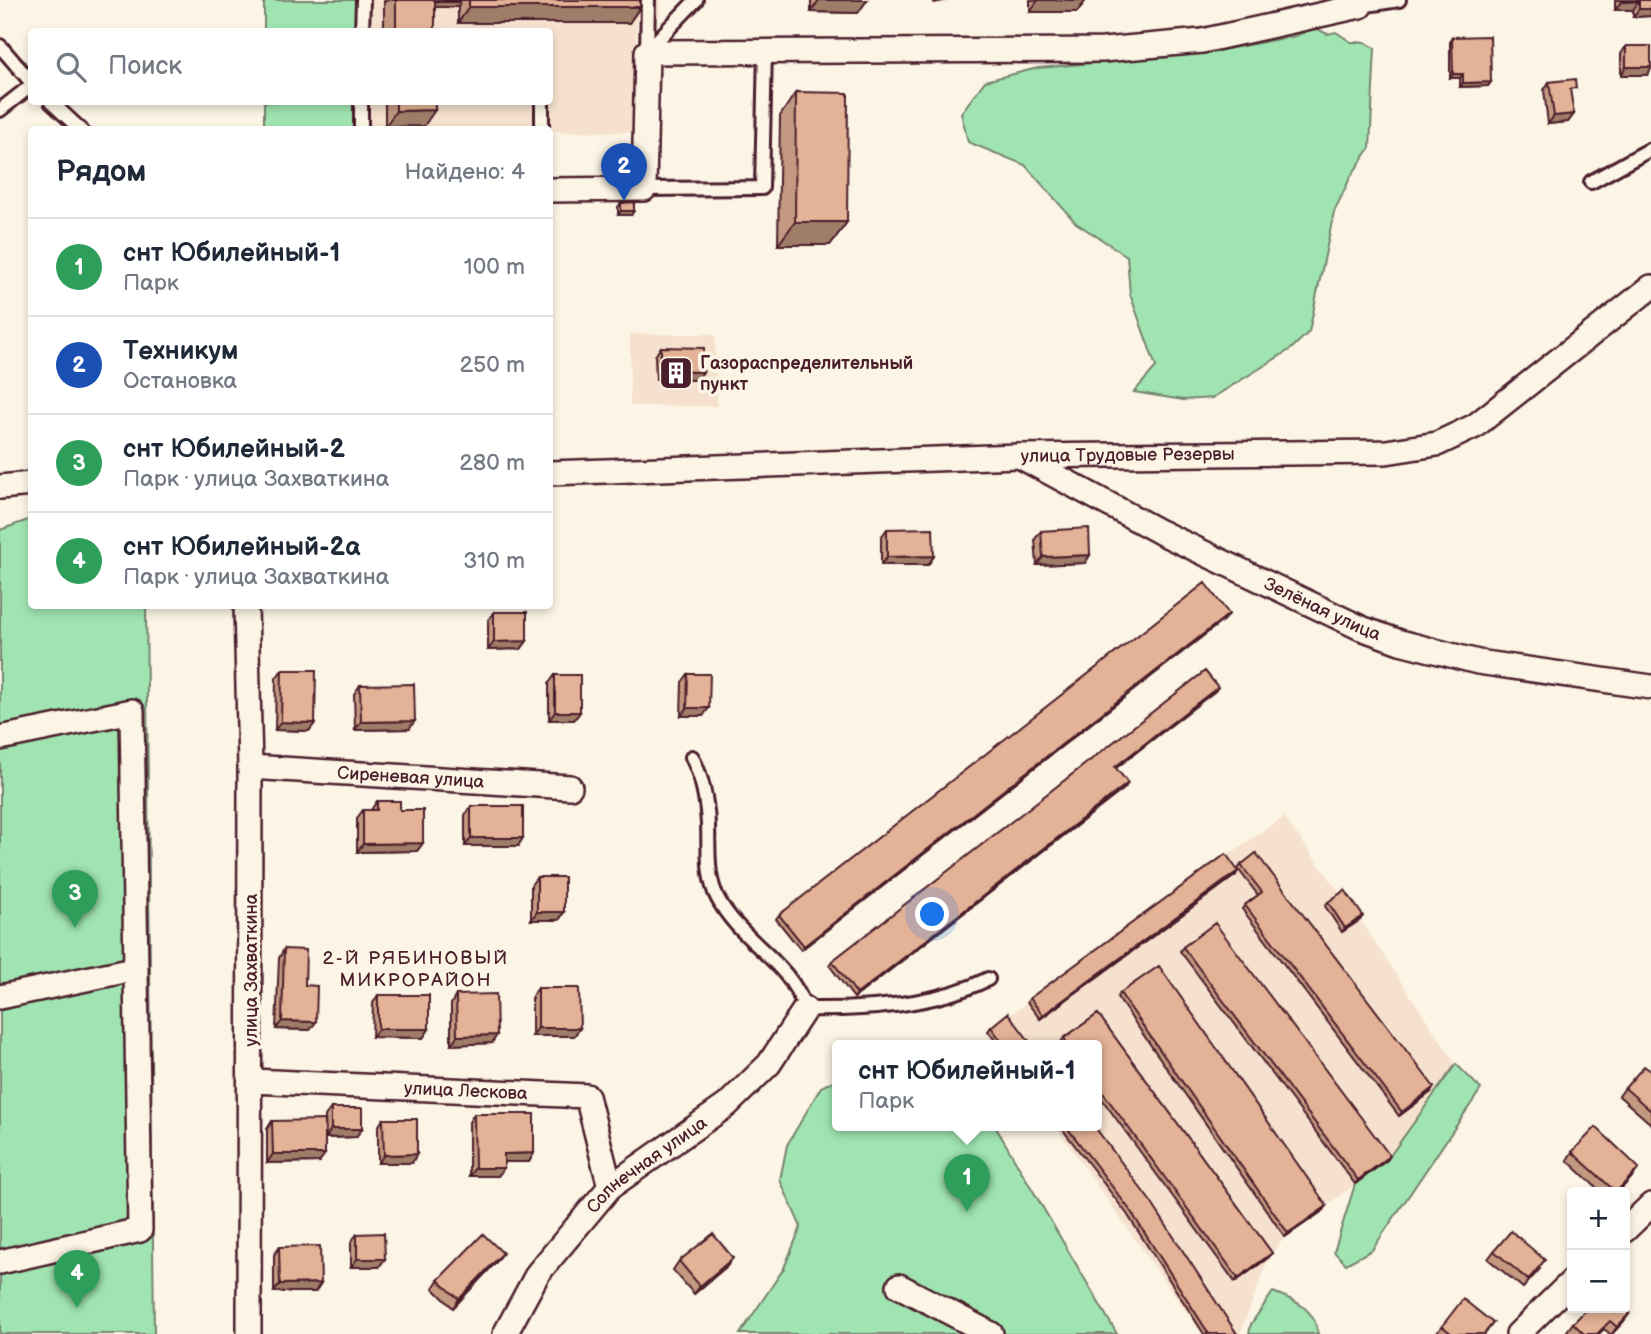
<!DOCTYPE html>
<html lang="ru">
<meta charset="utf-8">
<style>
body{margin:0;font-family:"Balsamiq Sans",sans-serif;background:#f6f6f7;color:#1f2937}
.controls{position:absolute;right:21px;bottom:21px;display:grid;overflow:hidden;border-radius:7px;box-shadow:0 4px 10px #0003}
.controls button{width:63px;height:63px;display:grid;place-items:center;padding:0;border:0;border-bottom:2px solid #e0e1e3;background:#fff;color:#1f2937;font:35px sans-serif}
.you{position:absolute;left:933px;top:915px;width:24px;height:24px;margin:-18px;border:5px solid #fff;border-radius:50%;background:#1a73e8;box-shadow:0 0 0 10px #1a73e833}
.badge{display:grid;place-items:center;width:46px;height:46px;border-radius:50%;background:#4a1f2b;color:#fff;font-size:23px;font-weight:700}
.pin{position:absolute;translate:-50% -58px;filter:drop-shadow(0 2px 4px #0008)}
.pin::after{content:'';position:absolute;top:37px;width:24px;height:21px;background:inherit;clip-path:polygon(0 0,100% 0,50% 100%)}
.popup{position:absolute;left:832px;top:1040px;width:270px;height:91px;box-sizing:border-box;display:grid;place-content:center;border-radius:7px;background:#fff;filter:drop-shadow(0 2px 5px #0005);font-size:23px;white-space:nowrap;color:#747a83}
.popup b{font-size:26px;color:#1f2937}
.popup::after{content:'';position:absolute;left:50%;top:100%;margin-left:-14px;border:14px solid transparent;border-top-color:#fff}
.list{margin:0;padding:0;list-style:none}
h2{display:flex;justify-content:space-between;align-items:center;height:91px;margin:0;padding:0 28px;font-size:30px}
h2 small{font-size:23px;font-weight:400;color:#747a83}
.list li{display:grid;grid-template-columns:46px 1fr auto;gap:21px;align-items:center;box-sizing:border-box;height:98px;padding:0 28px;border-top:2px solid #e0e1e3}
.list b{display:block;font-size:26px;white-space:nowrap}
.list p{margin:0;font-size:23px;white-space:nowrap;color:#747a83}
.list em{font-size:23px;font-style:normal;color:#747a83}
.icon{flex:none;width:38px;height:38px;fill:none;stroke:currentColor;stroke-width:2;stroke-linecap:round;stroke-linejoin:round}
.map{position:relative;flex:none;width:1651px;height:1334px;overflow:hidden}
.search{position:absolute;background:#fff;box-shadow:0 4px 10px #0003;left:28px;top:28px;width:525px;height:77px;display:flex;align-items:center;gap:18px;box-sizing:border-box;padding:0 24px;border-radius:7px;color:#747a83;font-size:26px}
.panel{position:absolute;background:#fff;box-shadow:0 4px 10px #0003;left:28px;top:126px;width:525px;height:483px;border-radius:7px}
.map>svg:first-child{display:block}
.built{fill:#f5e1cd}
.green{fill:#a0e5b1;stroke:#75826e;stroke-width:2}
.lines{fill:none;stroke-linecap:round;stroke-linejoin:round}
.lane-casing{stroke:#4a1f2b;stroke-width:18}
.street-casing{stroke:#4a1f2b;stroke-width:28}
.lane{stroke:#fcf5e5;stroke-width:12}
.street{stroke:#fcf5e5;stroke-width:23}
.wall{fill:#c49981;stroke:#4a1f2b;stroke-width:2}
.shaded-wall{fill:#a07d69;stroke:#4a1f2b;stroke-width:2}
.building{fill:#e4b296;stroke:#4a1f2b;stroke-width:2}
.labels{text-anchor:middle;stroke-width:7;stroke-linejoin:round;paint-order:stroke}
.poi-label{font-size:18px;font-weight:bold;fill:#4a1f2b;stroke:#fcf5e5;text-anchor:start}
.street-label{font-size:18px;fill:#4a1f2b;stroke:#fcf5e5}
.neighbourhood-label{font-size:19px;letter-spacing:2px;fill:#4a1f2b;stroke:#fcf5e5}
</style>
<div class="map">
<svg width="1651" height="1334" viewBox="0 0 1651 1334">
<rect width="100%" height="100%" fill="#fcf5e5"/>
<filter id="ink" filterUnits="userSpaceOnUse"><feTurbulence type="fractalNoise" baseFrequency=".0143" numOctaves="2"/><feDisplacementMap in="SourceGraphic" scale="14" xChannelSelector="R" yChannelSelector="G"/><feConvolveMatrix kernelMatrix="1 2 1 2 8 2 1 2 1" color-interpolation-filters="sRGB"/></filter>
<g filter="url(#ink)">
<path class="built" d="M264,0H660V16H637L634,132L264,130V102H550V32L264,31Z
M630,334H715L717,406H630Z
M1284,817L1360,920L1456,1064L1387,1160L1285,1237L1269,1257L1240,1334H1202L1055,1126H1096V1046H998L988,1031L1223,858Z"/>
<path class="green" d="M264,0H356V31H264Z
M1316,28L1327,34L1336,32L1351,42H1365L1375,48L1370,148L1351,176L1334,212L1309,332L1291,349L1212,398L1183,400L1134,392L1156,367L1130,294L1127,256L1076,223L1025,165L968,142L961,113L985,81L1038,68L1206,53L1295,36Z
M264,102H355V129L264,130Z
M31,519L32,606H146L154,1334H0V530Z
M1456,1064L1481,1089L1372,1250L1346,1264L1334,1252L1355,1184L1387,1160Z
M837,1079L838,1126H995L1117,1334H740L784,1268L801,1227L780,1180L787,1145L821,1087Z
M1273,1292C1296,1301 1314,1307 1318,1334H1249L1251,1324Z"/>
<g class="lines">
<g class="lane-casing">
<path id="lane" d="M1360,6L1399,0
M362,32L363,0
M0,46L32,83
M647,51L696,0
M647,52L648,0
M51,102L81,130
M0,110L32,85
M361,130V102
M542,130V102
M1591,182L1651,149
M644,189L762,188L765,49
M692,757C703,779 707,800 708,825C709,849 706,877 718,899C741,942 790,961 805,1009C864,1010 934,1006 988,979"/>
</g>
<g class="street-casing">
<g id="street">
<path d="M550,190L644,189L647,52L1103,50L1202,41L1360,6L1362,0"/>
<path id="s1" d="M1019,456L1160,532L1361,628L1400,642L1478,662L1651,687"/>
<path id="s2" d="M550,473L1018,456L1386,452L1437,444L1475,426L1651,287"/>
<path d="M0,487L32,484"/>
<path d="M246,606L250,767L249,1334"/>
<path d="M0,738L132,711L140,1230L0,1262"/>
<path id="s3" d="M250,767L570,787"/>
<path d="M0,997L134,969"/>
<path id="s4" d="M251,1081L587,1096L610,1187"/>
<path d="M1625,1230L1651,1205"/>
<path d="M899,1286L991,1334"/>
<path id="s5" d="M505,1334L538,1273L610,1187L727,1105L769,1064L805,1009"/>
<path d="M1518,1334L1572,1281"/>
</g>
</g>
<use href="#lane" class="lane"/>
<use href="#street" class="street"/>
</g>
<path class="wall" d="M384,0H640V7L629,23H458V6L435,7V32H384Z
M811,0H867L858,13L811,12Z
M1030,0H1086L1077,12H1030Z
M1615,0H1651V16L1633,17V10H1615Z
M1452,37L1491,82L1488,86L1460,87V78H1450V41Z
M1626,46H1651V69L1647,75H1621V54Z
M1549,82L1574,114L1568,122L1548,124L1544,90Z
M796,92L847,222L830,245H778L780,116Z
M385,102H435L424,126L385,127Z
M621,203L631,215H618V207Z
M661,347L697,380L656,379L655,356Z
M887,529L934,556L928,565H881V537Z
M1041,531L1090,555L1085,563L1037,565L1035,539Z
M494,612L527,641L521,649L488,650V621Z
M1229,614L1226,618L801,950L776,919L779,915Z
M282,670L315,723L309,731L275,730L276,678Z
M688,674L703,716H681L682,682Z
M555,675L580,712L574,720H549V683Z
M360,685L409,729L355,730L354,694Z
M1218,687L1215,691L1116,768L1125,788L854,998L829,965L832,961Z
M377,801L423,843L417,851L357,852V818L363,810H371Z
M471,806L518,846H465V815Z
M1241,865L1431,1092L1399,1116L1242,909L1245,905L1258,895L1238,869Z
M1236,875L1040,1019L1027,1002L1030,998Z
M537,877L564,912L559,920H531V885Z
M1328,902L1360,920L1342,932L1325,906Z
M1183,947L1387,1160L1355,1184L1180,951Z
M284,949L305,985L310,1030L276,1029L279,958Z
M538,988L580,1028L574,1036H532V996Z
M1120,993L1324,1210L1285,1237L1117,997Z
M378,995L429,1029L423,1038L372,1037L373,1003Z
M456,995L492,1043L451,1045V1004Z
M1098,1014L1272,1253L1269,1257L1235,1282L1096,1091V1046H1064L1061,1042L1064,1038Z
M991,1027L1033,1046H999L988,1031Z
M1651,1071V1124L1619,1096L1625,1088Z
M331,1108L356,1137L326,1138L325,1116Z
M474,1114L534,1153L529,1162H504V1168L498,1176H469V1122Z
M383,1119L412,1163H378V1127Z
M272,1121L319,1162L267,1163V1129Z
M1060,1126H1094L1237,1334H1204L1127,1214Z
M1572,1152L1633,1176L1618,1192H1601L1567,1160Z
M357,1234L379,1267H351V1242Z
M279,1247L321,1283L315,1292H274V1255Z
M1494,1251L1540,1269L1523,1288L1488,1259Z
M497,1261L453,1308L433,1288L438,1280Z
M679,1261L727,1266L694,1294L673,1270Z
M1629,1314L1623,1322L1612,1334H1610L1604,1329L1599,1334H1570L1567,1331L1573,1323Z
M1493,1323L1485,1334H1436L1442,1326Z"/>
<path class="shaded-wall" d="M819,0H867L858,13L811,12Z
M936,0H948L934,3Z
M1038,0H1086L1077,12H1030Z
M1639,1L1633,10H1615L1621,2Z
M426,2H460L458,7H423Z
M469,7H640L629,23H458Z
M1639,9H1651V16L1633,17Z
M1626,67H1651V69L1647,75H1621Z
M1453,74H1463L1460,78H1450Z
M1491,82L1488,86L1460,87L1463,83Z
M435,110L424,126L385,127L396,111Z
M1574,114L1568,122L1548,124L1554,116Z
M621,211H634L631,215H618Z
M795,222H847L830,245H778Z
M661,371L703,372L697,380L656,379Z
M1090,555L1085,563L1037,565L1043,557Z
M934,556L928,565H881L887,557Z
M1229,614L1226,618L801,950L804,946Z
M527,641L521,649L488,650L494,642Z
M1218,687L1215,691L1112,771L1115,767Z
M687,708H709L703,716H681Z
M555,712H580L574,720H549Z
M415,721L409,729L355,730L361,722Z
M281,722L315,723L309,731L275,730Z
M1128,783L1125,788L854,998L857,994Z
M471,838H523L518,846H465Z
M423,843L417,851L357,852L363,844Z
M1238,871L1236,875L1040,1019L1043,1015Z
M537,912H564L559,920H531Z
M1363,916L1360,920L1342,932L1345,928Z
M282,1021L316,1022L310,1030L276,1029Z
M538,1028H580L574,1036H532Z
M378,1029H429L423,1038L372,1037Z
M497,1035L492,1043L451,1045L457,1036Z
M1434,1087L1431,1092L1399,1116L1402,1112Z
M331,1129H362L356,1137L326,1138Z
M534,1153L529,1162H498L504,1154Z
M273,1154H325L319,1162L267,1163Z
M417,1154L412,1163H378L384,1155Z
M1390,1156L1387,1160L1355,1184L1358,1180Z
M475,1168H504L498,1176H469Z
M1639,1168L1633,1176L1618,1192H1616Z
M1327,1206L1324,1210L1285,1237L1288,1233Z
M503,1253L497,1261L453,1308L459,1299Z
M1272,1253L1269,1257L1235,1282L1238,1278Z
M733,1258L727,1266L694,1294L700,1286Z
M357,1259H385L379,1267H351Z
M321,1283L315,1292H274L280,1284Z
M1629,1314L1623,1322L1612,1334L1617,1327Z"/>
<path class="building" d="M396,0H435V32H396Z
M435,0H460V2H435Z
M469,0H640V7H469Z
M1620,0H1651V9H1639V1L1621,2Z
M1490,36L1491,82L1463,83V74H1453L1452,37Z
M1626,46H1651V67H1626Z
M1575,79L1576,88L1570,89L1574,114L1554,116L1549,82Z
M796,92L848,93L847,222H795Z
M396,102H435V110L396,111Z
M634,202V211H621V203Z
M661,347L704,348L703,372L661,371Z
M933,528L934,556L887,557V529Z
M1089,528L1090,555L1043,557L1041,531Z
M1205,583L1229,614L804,946L779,915Z
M494,612H527V641L494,642Z
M282,670H316L315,723L281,722Z
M1205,671L1218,687L1115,767L1128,783L857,994L832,961Z
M688,674H710L709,708H687Z
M555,675H580V712H555Z
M414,684L415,721L361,722L360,685Z
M377,801H400V810H423V843L363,844V810H377Z
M471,806H523V838H471Z
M1256,853L1434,1087L1402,1112L1245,905L1262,892L1241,865Z
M1226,854L1238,871L1043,1015L1030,998Z
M537,877H564V912H537Z
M1345,890L1363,916L1345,928L1328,902Z
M1215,923L1390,1156L1358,1180L1183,947Z
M284,949L306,950L305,985L317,986L316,1022L282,1021Z
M1159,966L1327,1206L1288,1233L1120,993Z
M538,988H579L580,1028H538Z
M496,994L497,1035L457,1036L456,995Z
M378,995H429V1029H378Z
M1008,1013L1033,1046H1005L991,1027Z
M1098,1014L1272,1253L1238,1278L1096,1083V1046H1069L1064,1038Z
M1644,1066L1651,1071V1111L1625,1088Z
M331,1108H362V1129H331Z
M474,1114H534V1153L504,1154V1168H475Z
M383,1119H417V1154L384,1155Z
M325,1120V1154H273L272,1121Z
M1066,1126H1094L1151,1202L1237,1334H1209L1130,1210Z
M1596,1127L1639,1168L1616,1192L1572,1152Z
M1511,1231L1545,1260L1528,1280L1494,1251Z
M384,1233L385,1259H357V1234Z
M483,1234L503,1253L459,1299L438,1280Z
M713,1234L733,1258L700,1286L679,1261Z
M320,1246L321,1283L280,1284L279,1247Z
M1463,1299L1493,1323L1484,1334H1452L1442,1326Z
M1588,1308H1623L1629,1314L1617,1327L1610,1321L1597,1334H1584L1573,1323Z"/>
</g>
<defs>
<g id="building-square" transform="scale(1.75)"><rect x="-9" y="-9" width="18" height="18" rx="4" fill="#4a1f2b" stroke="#fcf5e5"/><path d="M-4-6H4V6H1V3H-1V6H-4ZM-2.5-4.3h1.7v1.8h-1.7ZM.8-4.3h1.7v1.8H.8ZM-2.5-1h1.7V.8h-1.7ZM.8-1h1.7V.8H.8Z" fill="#fff"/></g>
</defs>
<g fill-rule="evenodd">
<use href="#building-square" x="676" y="373"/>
</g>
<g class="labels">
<g class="poi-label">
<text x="700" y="369">Газораспределительный<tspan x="700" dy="21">пункт</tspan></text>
</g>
<g class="street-label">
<text dy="6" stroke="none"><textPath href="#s2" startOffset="578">улица Трудовые Резервы</textPath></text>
<text dy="6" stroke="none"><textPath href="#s1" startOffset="340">Зелёная улица</textPath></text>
<text dy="6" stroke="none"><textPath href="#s3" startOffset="161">Сиреневая улица</textPath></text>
<text transform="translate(251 970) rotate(-90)" y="6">улица Захваткина</text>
<text dy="6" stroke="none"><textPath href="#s4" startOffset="215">улица Лескова</textPath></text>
<text dy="6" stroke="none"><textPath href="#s5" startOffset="224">Солнечная улица</textPath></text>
</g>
<g class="neighbourhood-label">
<text x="416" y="964">2-Й РЯБИНОВЫЙ<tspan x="416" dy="22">МИКРОРАЙОН</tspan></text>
</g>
</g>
</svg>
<div class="controls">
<button>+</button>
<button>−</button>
</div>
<div class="you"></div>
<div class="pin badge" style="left:967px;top:1212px;background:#2e9e5b">1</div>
<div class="popup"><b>снт Юбилейный-1</b>Парк</div>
<div class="pin badge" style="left:624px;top:201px;background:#1a4fb4">2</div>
<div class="pin badge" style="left:75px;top:928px;background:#2e9e5b">3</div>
<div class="pin badge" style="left:77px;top:1308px;background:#2e9e5b">4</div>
<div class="search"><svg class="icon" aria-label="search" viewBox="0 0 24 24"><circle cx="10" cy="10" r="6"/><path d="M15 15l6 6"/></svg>Поиск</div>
<section class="panel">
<h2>Рядом<small>Найдено: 4</small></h2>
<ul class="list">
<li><span class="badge" style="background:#2e9e5b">1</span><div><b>снт Юбилейный-1</b><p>Парк</p></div><em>100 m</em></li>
<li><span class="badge" style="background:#1a4fb4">2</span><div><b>Техникум</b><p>Остановка</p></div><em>250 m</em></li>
<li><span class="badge" style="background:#2e9e5b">3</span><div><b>снт Юбилейный-2</b><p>Парк · улица Захваткина</p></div><em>280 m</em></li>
<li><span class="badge" style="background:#2e9e5b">4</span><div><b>снт Юбилейный-2а</b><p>Парк · улица Захваткина</p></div><em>310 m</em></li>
</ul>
</section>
</div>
